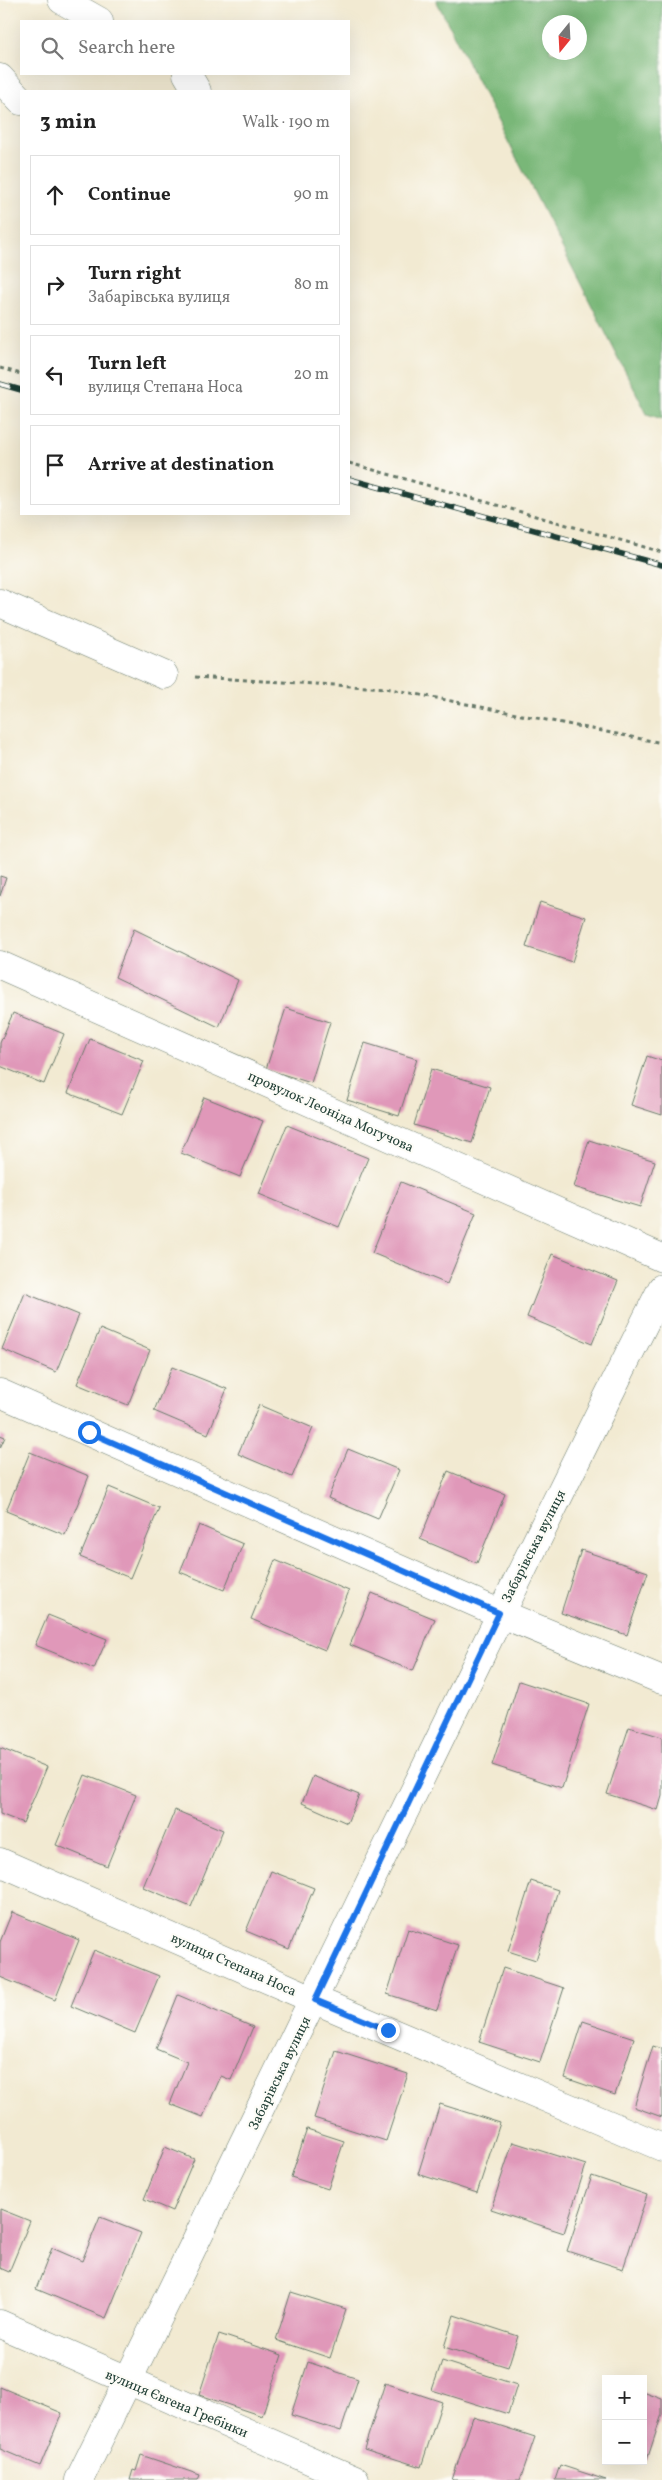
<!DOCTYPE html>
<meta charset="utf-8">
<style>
body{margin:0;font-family:Vollkorn,serif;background:#f2f2f2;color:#222}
.controls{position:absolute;right:15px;bottom:15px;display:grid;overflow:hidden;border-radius:0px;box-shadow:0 5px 20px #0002}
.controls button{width:45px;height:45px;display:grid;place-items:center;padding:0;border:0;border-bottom:1px solid #e0e0e0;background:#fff;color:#222;font:25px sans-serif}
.compass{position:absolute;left:542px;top:15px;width:45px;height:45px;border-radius:50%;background:#fff;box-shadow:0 5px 20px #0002;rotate:198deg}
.stop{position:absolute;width:15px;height:15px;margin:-11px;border:4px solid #1a73e8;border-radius:50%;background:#fff}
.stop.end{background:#1a73e8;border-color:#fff;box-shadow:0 1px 5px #0008}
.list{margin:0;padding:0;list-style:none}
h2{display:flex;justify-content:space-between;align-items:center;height:65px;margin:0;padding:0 20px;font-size:21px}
h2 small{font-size:16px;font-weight:400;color:#767676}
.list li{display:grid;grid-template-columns:32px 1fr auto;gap:15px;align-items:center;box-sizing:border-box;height:80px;margin:0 10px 10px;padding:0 10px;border:1px solid #e0e0e0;border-radius:0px}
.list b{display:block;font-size:19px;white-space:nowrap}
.list p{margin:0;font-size:16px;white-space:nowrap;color:#767676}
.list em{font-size:16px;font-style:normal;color:#767676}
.icon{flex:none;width:28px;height:28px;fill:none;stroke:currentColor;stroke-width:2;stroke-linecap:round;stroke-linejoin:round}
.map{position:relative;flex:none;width:662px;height:2480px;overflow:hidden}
.search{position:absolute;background:#fff;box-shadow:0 5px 20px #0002;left:20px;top:20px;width:330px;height:55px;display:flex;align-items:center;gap:12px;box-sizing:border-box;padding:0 18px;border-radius:0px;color:#767676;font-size:19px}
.panel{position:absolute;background:#fff;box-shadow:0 5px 20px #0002;left:20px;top:90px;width:330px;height:425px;border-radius:0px}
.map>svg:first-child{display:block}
.forest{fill:#79b778;stroke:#4c7a56;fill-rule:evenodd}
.building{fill:#e098b9}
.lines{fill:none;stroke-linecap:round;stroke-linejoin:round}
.minor-casing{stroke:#697a6b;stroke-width:29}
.path{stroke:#697a6b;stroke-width:3;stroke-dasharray:4 4;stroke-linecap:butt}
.minor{stroke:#fff;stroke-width:28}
.rail-casing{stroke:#1f3d34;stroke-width:5.5}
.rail{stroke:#fdfcf7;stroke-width:4;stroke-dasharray:11;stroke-linecap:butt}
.route{stroke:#1a73e8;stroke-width:6}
.labels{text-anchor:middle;stroke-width:4.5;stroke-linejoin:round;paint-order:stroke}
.street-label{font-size:14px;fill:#1f3d34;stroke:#fdfcf7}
</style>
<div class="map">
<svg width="662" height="2480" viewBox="0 0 662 2480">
<rect width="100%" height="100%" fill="#fdfcf7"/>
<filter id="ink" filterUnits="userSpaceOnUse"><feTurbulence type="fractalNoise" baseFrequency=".02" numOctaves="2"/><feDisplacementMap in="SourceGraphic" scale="10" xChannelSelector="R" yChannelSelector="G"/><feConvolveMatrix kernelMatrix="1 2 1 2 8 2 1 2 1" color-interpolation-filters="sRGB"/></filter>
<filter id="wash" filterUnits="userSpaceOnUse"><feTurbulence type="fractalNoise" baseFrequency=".0096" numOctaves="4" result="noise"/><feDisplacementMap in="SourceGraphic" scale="20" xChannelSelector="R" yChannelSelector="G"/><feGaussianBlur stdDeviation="1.12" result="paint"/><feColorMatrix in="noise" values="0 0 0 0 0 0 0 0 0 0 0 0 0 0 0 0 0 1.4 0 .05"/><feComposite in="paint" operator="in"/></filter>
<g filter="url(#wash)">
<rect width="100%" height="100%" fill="#f2ead2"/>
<path class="forest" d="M436,0H662V419L647,414ZM550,22H580V52H550Z"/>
<g id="blocks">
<path class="building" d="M0,876L6,878L0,896Z
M540,902L586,917L572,962L526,947Z
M134,929L238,980L219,1027L115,977Z
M286,1008L330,1022L311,1083L266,1069Z
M13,1013L64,1034L44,1084L0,1066V1043Z
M90,1039L144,1061L122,1114L68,1093Z
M365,1043L417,1059L399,1116L347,1100Z
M647,1056L662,1061V1115L631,1105Z
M431,1069L490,1087L472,1143L414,1125Z
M204,1097L263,1121L240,1177L181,1153Z
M287,1125L368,1158L339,1227L259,1194Z
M589,1140L655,1161L640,1207L574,1187Z
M401,1182L476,1213L447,1284L372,1253Z
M552,1254L618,1281L592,1344L527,1317Z
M25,1293L79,1315L56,1372L2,1349Z
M100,1329L150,1350L128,1405L77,1384Z
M172,1367L227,1389L208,1434L154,1411Z
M259,1405L313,1428L292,1477L238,1454Z
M0,1435L5,1437L0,1448Z
M348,1449L399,1470L378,1519L328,1498Z
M30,1452L89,1476L65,1535L6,1511Z
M448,1471L505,1494L477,1563L420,1539Z
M109,1487L159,1508L130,1578L80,1557Z
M199,1525L243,1544L224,1590L180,1572Z
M581,1550L648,1572L627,1635L561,1613Z
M275,1560L349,1591L325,1650L251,1619Z
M372,1593L435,1619L413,1671L350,1645Z
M48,1615L107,1639L94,1669L35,1645Z
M519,1681L589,1704L562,1788L492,1765Z
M629,1727L662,1737V1796L658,1810L607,1794Z
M0,1748L47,1767L23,1823L0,1814Z
M85,1775L136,1795L107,1866L56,1845Z
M313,1776L359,1795L347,1823L302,1803Z
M175,1810L223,1830L191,1907L143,1887Z
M271,1871L314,1888L289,1949L246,1931Z
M531,1881L558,1890L536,1960L508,1951Z
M12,1912L79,1940L55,2000L0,1977V1942Z
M408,1929L458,1945L437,2010L387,1994Z
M94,1950L159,1976L135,2033L71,2006Z
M503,1968L564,1988L540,2062L479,2042Z
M178,1995L253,2027L231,2080L221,2076L203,2117L170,2104L187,2062L156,2049Z
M583,2021L634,2038L615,2095L565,2078Z
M653,2046L662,2049V2117L634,2107Z
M336,2051L408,2074L386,2141L314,2118Z
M440,2104L500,2123L477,2193L418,2174Z
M307,2129L344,2141L328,2189L291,2177Z
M513,2142L586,2165L564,2233L491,2209Z
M165,2147L194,2159L172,2211L144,2199Z
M592,2176L647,2195L623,2269L567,2251Z
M0,2209L30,2221L9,2272L0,2268Z
M100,2217L141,2233L106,2318L36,2289L52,2248L82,2261Z
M291,2292L346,2309L330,2358L276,2340Z
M454,2315L518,2336L508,2367L444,2347Z
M219,2334L282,2355L262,2416L199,2395Z
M442,2361L517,2385L508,2414L432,2390Z
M308,2362L358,2379L341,2431L291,2415Z
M385,2383L442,2402L421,2467L364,2449Z
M0,2387L62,2413L40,2466L0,2449Z
M643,2392L662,2399V2414L647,2460L643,2459Z
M473,2417L535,2437L520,2480H452Z
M141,2455L200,2475L198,2480H130L133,2470L136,2471Z
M560,2465L606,2480H555Z"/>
</g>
</g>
<g filter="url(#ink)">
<use href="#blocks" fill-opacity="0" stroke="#697a6b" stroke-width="1"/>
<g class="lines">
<g class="minor-casing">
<path id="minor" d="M62,0L99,21
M187,74L197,91
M0,78L21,101
M0,603L164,675
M0,965L662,1258
M0,1393L499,1613L662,1680
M0,1862L315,2000L662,2147
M0,2324L355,2480
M79,2480C274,2083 464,1683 662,1288"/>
</g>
<path class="path" d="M0,368L21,374
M349,463L662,552
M195,677L386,688L662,743"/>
<use href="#minor" class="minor"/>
<g class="rail-casing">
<path id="rail" d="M0,384L21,390
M349,479L662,565"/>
</g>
<use href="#rail" class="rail"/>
</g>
</g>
<g class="lines" filter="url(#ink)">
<path class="route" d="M89,1432L499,1613L315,2000L388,2030"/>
</g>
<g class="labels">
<g class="street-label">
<text transform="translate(331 1111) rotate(24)" y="5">провулок Леоніда Могучова</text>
<text transform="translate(533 1546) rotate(-63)" y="5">Забарівська вулиця</text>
<text transform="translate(234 1964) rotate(24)" y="5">вулиця Степана Носа</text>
<text transform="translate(279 2073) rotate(-64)" y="5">Забарівська вулиця</text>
<text transform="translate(177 2403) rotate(23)" y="5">вулиця Євгена Гребінки</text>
</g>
</g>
</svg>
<div class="controls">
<button>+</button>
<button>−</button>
</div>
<svg class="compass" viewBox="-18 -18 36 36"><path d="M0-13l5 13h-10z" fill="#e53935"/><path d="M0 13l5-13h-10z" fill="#767676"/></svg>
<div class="stop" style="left:89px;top:1432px"></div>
<div class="stop end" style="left:388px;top:2030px"></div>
<div class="search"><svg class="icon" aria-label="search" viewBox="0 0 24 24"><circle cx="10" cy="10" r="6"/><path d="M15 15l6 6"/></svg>Search here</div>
<section class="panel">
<h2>3 min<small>Walk · 190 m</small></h2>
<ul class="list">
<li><svg class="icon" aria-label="ahead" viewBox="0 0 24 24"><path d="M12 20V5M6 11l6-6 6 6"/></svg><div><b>Continue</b></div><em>90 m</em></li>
<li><svg class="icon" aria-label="right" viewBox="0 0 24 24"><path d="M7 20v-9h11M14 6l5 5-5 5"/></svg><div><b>Turn right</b><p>Забарівська вулиця</p></div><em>80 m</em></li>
<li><svg class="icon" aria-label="left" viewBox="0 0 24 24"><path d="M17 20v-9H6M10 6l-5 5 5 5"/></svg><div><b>Turn left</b><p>вулиця Степана Носа</p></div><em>20 m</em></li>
<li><svg class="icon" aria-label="arrive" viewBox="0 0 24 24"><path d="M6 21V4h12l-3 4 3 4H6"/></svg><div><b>Arrive at destination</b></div></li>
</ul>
</section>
</div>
